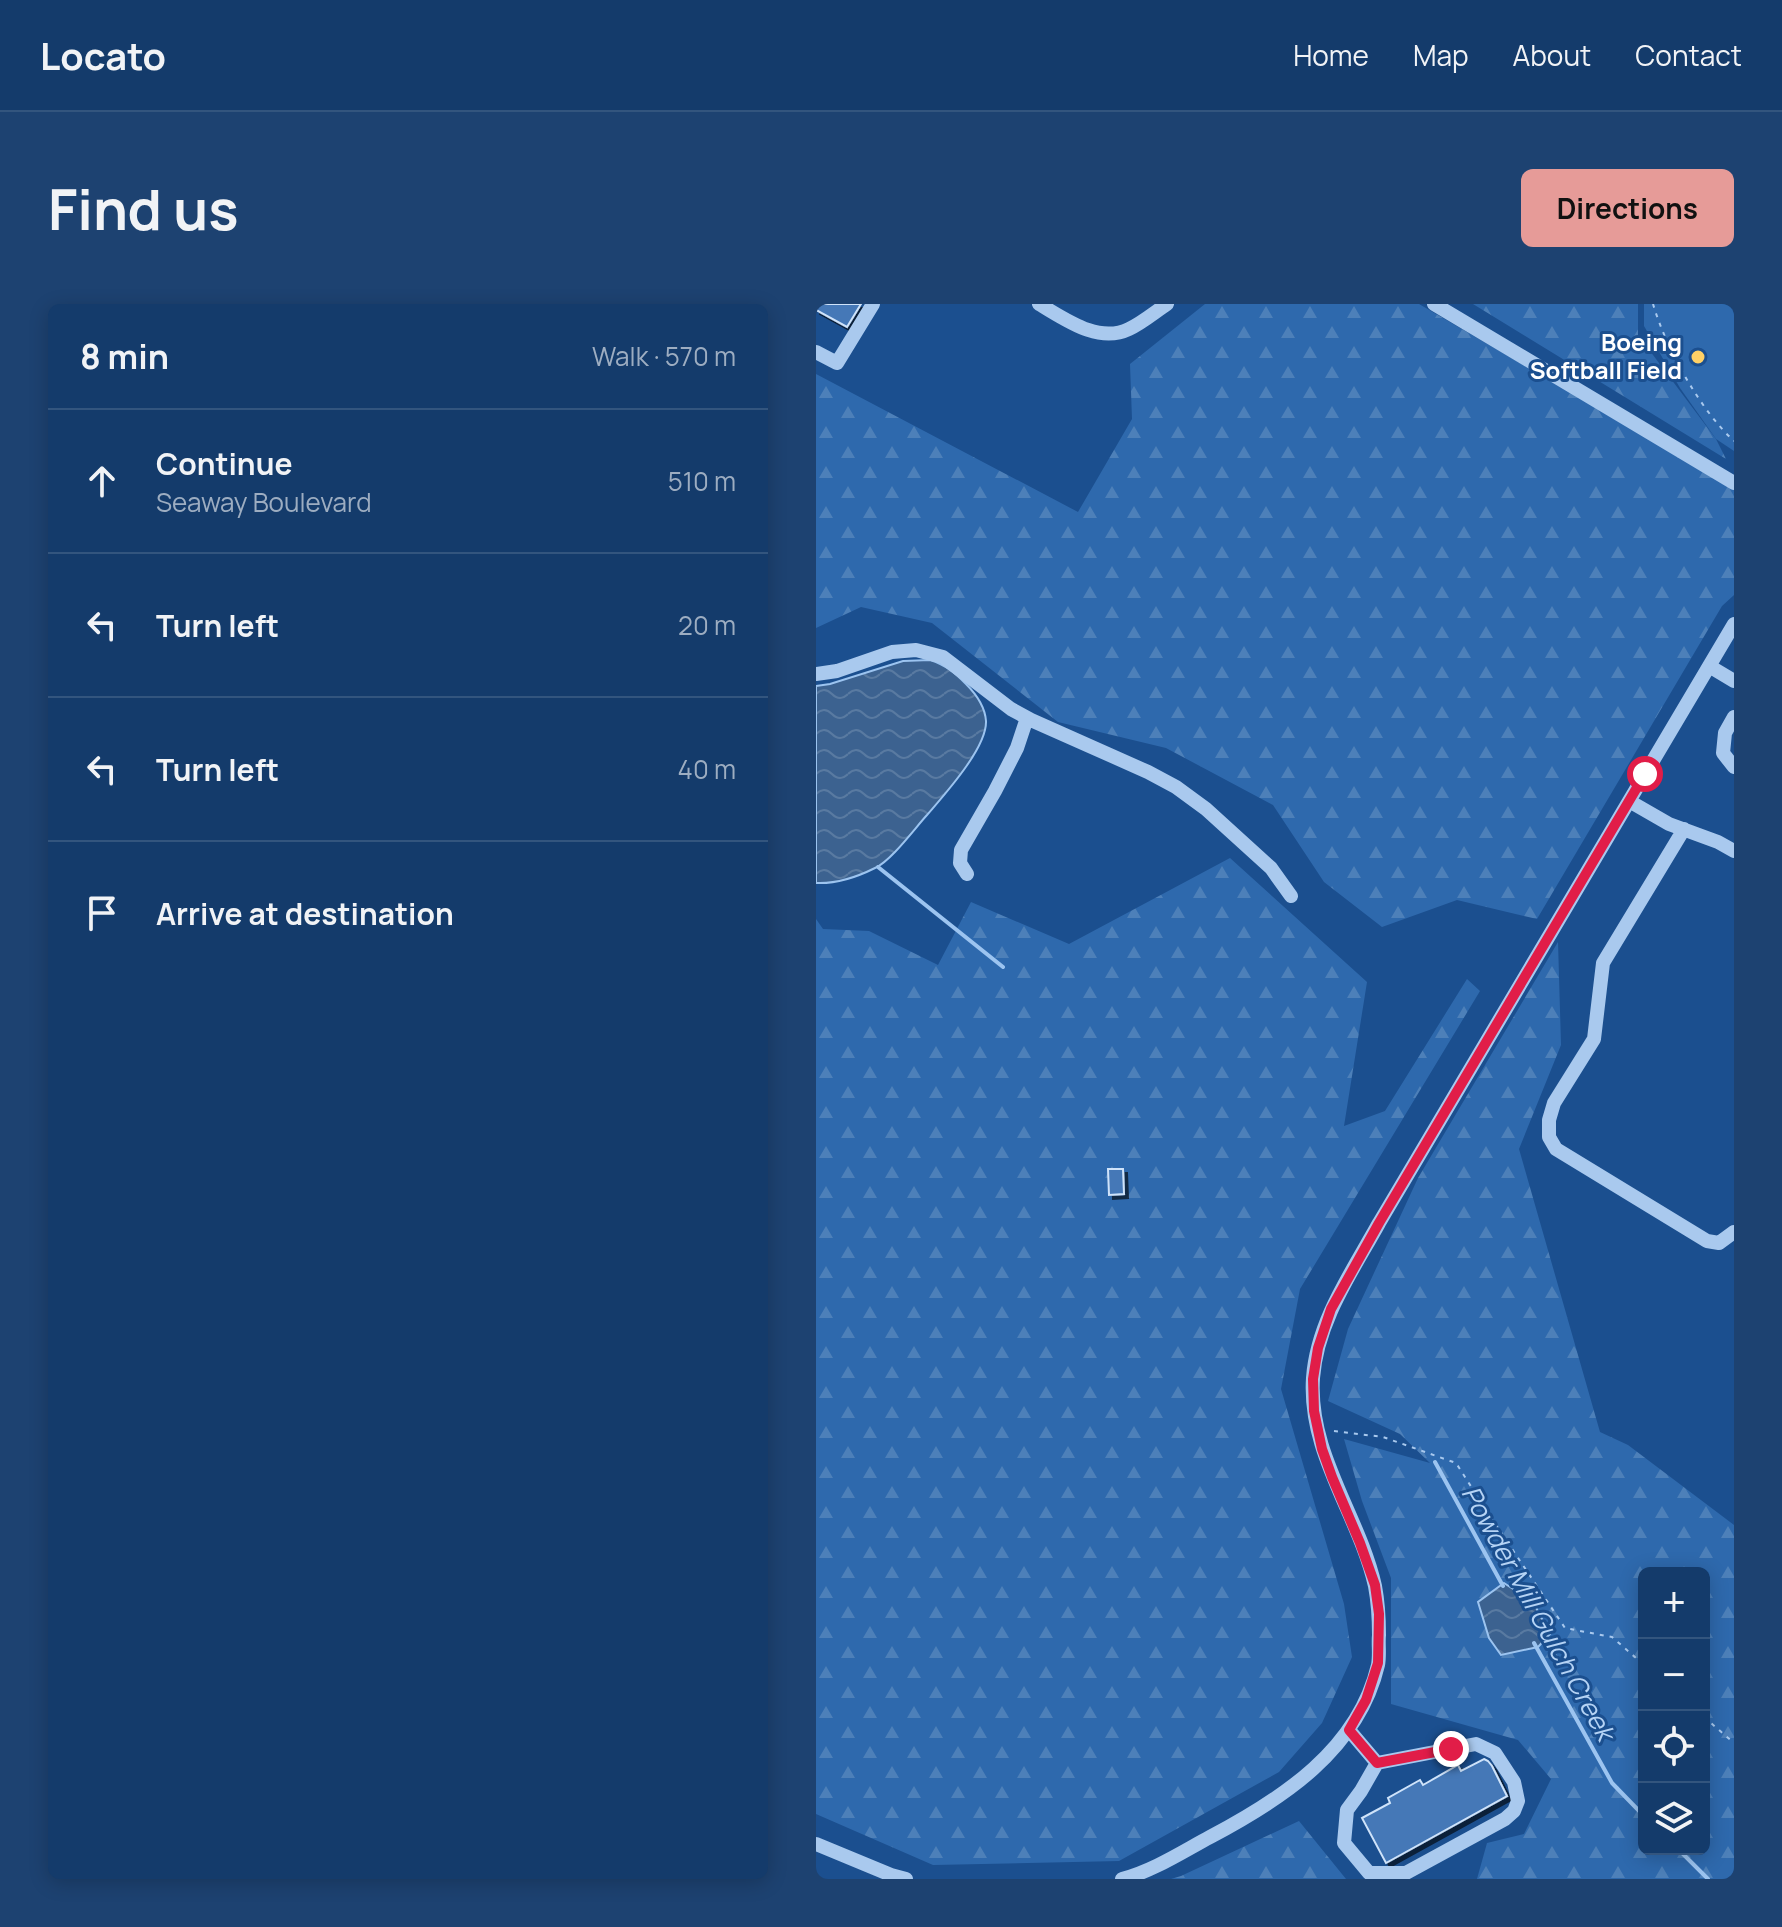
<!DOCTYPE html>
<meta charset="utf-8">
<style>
body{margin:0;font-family:Manrope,sans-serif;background:#1d4271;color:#f1f3f6}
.controls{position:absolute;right:24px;bottom:24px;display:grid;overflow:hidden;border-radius:12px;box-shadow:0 4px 20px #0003}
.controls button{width:72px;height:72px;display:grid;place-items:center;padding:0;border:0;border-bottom:2px solid #33557e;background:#143b6b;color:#f1f3f6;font:40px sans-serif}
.stop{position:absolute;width:24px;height:24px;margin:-18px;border:6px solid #e11d48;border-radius:50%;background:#fff}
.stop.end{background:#e11d48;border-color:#fff;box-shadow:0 2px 8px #0008}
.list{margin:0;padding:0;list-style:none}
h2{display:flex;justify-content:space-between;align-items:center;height:104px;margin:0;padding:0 32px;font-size:34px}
h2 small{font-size:26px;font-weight:400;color:#9dadc1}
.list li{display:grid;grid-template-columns:52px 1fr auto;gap:24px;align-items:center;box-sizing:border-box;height:144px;padding:0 32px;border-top:2px solid #33557e}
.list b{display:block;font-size:30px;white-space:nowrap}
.list p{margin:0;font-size:26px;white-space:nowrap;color:#9dadc1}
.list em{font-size:26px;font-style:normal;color:#9dadc1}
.icon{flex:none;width:44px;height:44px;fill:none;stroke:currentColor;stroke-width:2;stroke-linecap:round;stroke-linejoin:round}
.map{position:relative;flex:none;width:918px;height:1575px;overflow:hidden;border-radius:12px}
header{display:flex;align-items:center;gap:48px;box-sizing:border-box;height:112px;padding:0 40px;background:#143b6b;border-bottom:2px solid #33557e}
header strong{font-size:38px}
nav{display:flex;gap:44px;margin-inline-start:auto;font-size:28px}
.intro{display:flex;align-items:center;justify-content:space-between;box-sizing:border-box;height:192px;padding:0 48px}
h1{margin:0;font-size:56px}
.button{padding:20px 36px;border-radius:12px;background:#e69b98;color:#111;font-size:28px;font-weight:700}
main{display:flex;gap:48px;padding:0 48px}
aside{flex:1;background:#143b6b;border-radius:12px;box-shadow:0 4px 20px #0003}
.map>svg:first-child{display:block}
.forest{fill:url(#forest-firs);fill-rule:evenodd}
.pitch{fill:#2e69ad}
.water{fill:url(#water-waves);stroke:#9cc4f0;stroke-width:2}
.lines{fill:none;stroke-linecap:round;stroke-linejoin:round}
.stream{stroke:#9cc4f0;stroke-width:4}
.building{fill:#4478b7;stroke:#cfe3fa;stroke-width:2;filter:url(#shadow)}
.path{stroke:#a9c9ee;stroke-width:2;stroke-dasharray:4 6;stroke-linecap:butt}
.minor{stroke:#a9c9ee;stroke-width:14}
.route{stroke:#e11d48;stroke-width:10}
.poi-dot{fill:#ffd166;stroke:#1b4f8f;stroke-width:3}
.labels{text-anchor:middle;stroke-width:6;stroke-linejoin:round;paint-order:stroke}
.poi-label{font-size:24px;font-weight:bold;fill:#fff;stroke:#1b4f8f;text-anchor:end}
.water-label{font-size:26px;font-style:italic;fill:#b5d3f5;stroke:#1b4f8f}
</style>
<header>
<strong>Locato</strong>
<nav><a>Home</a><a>Map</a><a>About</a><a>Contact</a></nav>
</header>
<div class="intro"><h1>Find us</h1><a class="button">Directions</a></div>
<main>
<aside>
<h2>8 min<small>Walk · 570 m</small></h2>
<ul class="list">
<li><svg class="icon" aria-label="ahead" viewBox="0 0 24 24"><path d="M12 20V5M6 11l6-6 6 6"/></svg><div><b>Continue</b><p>Seaway Boulevard</p></div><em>510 m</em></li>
<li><svg class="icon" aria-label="left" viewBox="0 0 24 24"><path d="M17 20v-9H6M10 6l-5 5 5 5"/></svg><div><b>Turn left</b></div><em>20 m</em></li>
<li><svg class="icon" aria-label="left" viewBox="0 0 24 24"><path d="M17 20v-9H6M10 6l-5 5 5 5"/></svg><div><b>Turn left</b></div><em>40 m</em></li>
<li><svg class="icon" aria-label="arrive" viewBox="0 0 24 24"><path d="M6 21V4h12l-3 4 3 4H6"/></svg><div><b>Arrive at destination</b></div></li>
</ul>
</aside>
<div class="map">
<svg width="918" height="1575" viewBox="0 0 918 1575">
<defs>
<pattern id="forest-firs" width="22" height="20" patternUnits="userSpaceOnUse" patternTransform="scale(2)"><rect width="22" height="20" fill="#2e69ad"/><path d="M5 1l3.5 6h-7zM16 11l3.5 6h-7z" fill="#4d80b9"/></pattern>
<pattern id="water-waves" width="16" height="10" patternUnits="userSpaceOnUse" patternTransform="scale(2)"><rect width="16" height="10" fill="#3c6290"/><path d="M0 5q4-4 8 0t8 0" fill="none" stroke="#597aa1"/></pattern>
<filter id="shadow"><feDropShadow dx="4" dy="4" stdDeviation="0" flood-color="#0009"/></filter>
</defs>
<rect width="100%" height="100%" fill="#1b4f8f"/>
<path class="forest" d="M389,0H603L918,184V291L906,302L721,615L641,596L566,623L508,578L457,501L350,444L242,418L116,319L45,303L0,324V70L262,208L316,115L314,60Z
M657,0H822V31L900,135L910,155Z
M414,554L551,678L528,822L569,807L651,675L664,687L484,985L465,1085L528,1300L536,1353L506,1419L463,1468L303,1557L117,1561L0,1510V615L7,625L53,627L122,661L155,598L253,640Z
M742,638L745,741L703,845L784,1128L812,1141L918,1221V1575H661L671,1539L708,1530L735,1475L702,1436L575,1400V1274L546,1197L528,1135L614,1159L584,1130L512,1097L532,1025L602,874ZM828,1269H888V1545H828Z
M483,1517L530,1575H355L365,1572Z"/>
<path class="pitch" d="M828,0H918V147L900,135L864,84L828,22Z"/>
<path class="water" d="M114,356C130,361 139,369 150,380C160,390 169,403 170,417C171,444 128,491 111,511C99,524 75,557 59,564C41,573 20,580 0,579V382L14,380L87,357Z
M688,1279L717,1298L734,1330L722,1343L685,1351L673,1334L662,1298Z"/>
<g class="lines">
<path class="stream" d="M62,563L187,663
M619,1158L687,1282
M718,1339L796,1479L828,1512
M862,1545L892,1575"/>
</g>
<path class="building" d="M0,0H45L31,23L0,6Z
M292,865H307L308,890L293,891Z
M668,1455L672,1457L676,1462L691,1492L570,1559L546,1514L574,1499L572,1494L604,1476L607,1481L642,1461L645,1467Z"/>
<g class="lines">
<path class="path" d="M837,0C850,44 884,106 918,137
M518,1127L567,1133L640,1159L674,1212L749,1324L796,1333L828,1361
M888,1413L918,1439"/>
<path class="minor" d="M223,0C249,15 282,40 313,25C326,19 339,8 351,0
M618,0L918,179
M0,48L21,59L57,0
M893,362L918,377
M0,370L21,367L76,348L100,346L127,353L195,405L215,416L332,468L360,483L390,505L455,564L475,592
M918,413L909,429L907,449L918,463
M813,497L853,520L902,538L918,547
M868,525L787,659L778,735L738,799L733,816V833L740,845L891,937L903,939L918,928
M151,570L144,559L145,546L179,487L201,444L211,414
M533,1426L561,1459
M660,1440L679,1449L698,1478L702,1497L698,1507L689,1515L590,1569H553L528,1539L531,1506L545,1487L561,1459Z
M0,1540L75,1571L90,1575
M306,1575C337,1567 366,1548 394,1533C466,1495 542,1446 562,1361C564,1351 562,1340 563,1331C563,1314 562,1298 559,1282C543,1211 492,1150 497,1074C501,1017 536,968 563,919L918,320"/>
</g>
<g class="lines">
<path class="route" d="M635,1445L561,1459L533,1426L550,1396L562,1359L563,1310L559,1281L544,1239L516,1173L506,1145L498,1107L497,1075L502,1044L515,1005L563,919L829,470"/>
</g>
<circle class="poi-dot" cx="882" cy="53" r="8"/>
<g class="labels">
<g class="poi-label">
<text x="866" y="47">Boeing<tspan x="866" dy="28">Softball Field</tspan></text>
</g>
<g class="water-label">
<text transform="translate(722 1309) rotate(61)" y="9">Powder Mill Gulch Creek</text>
</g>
</g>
</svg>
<div class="controls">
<button>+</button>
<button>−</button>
<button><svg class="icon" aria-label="locate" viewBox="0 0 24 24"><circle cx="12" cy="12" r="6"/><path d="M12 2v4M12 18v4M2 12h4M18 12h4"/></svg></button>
<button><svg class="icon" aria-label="layers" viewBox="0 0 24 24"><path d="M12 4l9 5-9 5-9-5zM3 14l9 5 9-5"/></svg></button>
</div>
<div class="stop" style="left:829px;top:470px"></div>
<div class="stop end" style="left:635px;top:1445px"></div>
</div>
</main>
